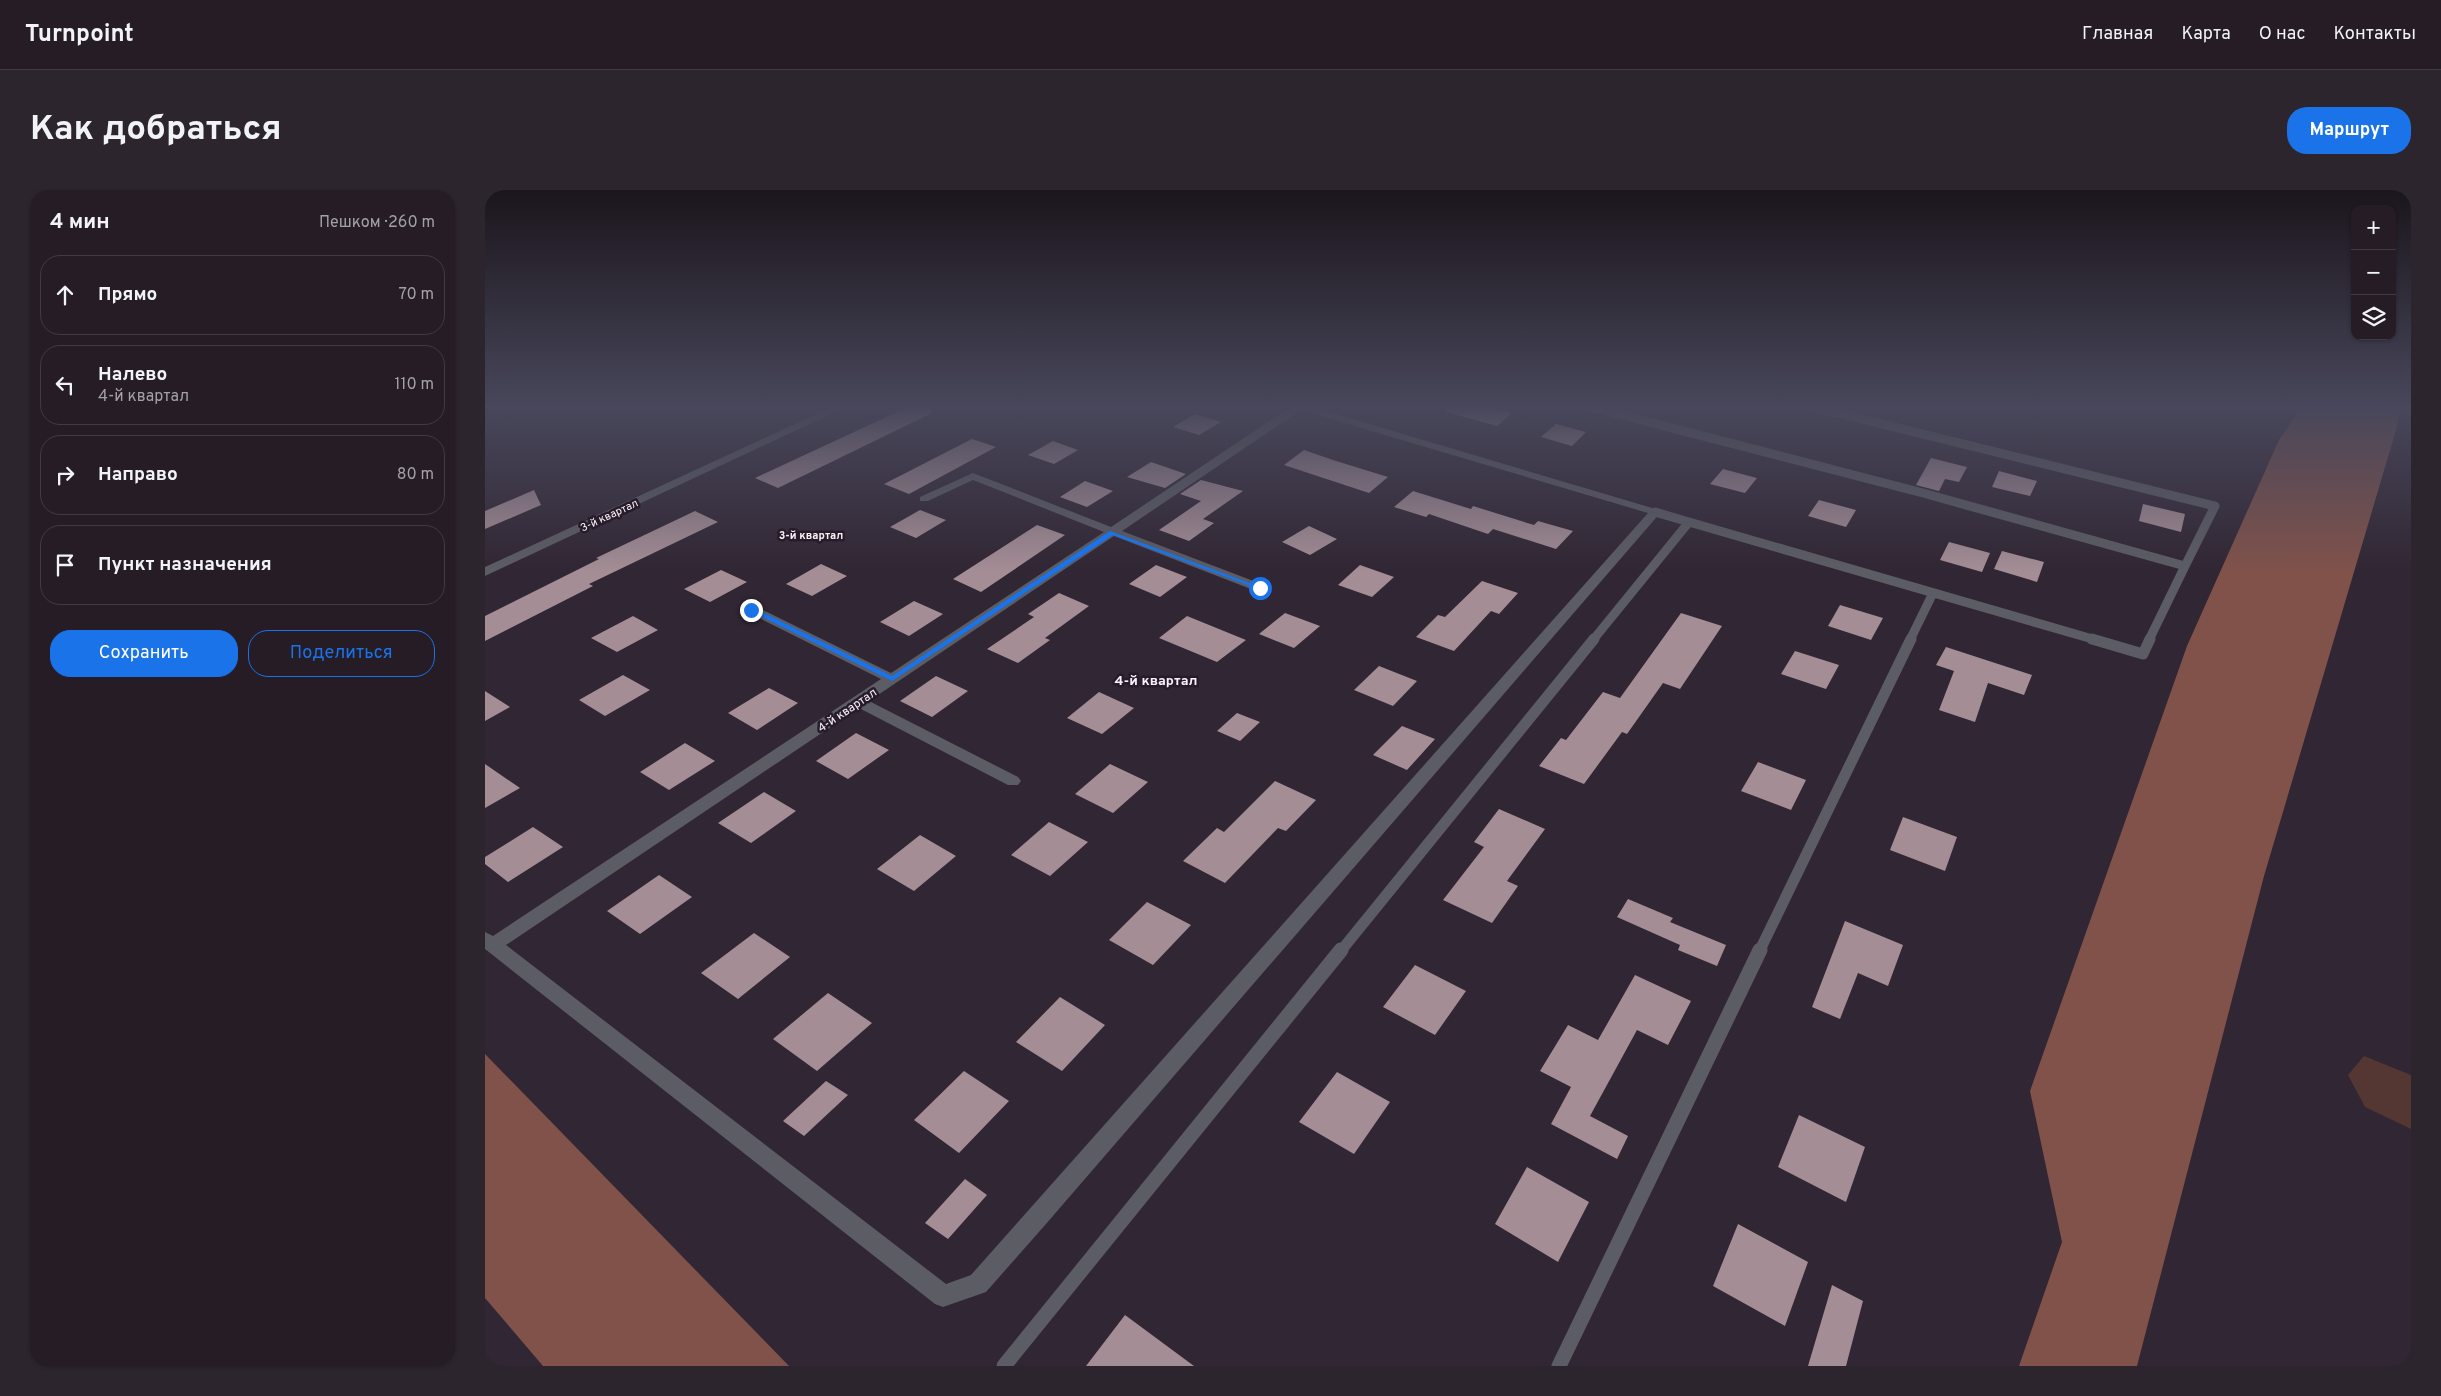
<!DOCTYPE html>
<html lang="ru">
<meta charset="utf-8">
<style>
body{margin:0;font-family:Overpass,sans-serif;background:#2d252e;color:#f1f3f6}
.controls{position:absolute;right:15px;top:15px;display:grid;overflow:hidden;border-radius:10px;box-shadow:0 1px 4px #0004}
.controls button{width:45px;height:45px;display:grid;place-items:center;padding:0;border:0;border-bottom:1px solid #423a43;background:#251c26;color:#f1f3f6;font:25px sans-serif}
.stop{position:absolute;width:15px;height:15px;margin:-11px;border:4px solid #1a73e8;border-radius:50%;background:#fff}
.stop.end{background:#1a73e8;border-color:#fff;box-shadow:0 1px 5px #0008}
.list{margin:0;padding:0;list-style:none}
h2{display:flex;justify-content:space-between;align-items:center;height:65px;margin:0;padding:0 20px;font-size:21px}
h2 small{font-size:16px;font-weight:400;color:#a3a1a7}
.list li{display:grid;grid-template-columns:32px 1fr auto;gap:15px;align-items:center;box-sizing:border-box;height:80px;margin:0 10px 10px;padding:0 10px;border:1px solid #423a43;border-radius:20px}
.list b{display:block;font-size:19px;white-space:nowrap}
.list p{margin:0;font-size:16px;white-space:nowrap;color:#a3a1a7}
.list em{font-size:16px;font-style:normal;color:#a3a1a7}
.actions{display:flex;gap:10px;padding:15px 20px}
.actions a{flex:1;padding:11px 0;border:1px solid #1a73e8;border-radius:20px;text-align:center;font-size:18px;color:#1a73e8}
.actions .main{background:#1a73e8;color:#fff}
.icon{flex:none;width:28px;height:28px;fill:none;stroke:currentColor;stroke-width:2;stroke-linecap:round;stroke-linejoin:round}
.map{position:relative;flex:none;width:1926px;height:1176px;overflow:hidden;border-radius:20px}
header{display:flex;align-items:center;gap:30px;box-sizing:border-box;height:70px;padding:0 25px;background:#251c26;border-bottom:1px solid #423a43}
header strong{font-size:24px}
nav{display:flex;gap:28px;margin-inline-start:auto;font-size:18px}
.intro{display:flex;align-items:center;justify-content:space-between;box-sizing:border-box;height:120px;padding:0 30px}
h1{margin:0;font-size:35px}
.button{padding:12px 22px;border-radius:20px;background:#1a73e8;color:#fff;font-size:18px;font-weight:700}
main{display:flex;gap:30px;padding:0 30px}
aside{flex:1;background:#251c26;border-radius:20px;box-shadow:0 1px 4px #0004}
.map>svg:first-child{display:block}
.green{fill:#543732}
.forest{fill:#80524a}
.building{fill:#a48d95}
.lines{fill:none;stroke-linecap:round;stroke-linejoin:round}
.service-far2{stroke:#5c5c64;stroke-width:9}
.service-far1{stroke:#5c5c64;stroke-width:11}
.service{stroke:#5c5c64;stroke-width:15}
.minor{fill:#5c5c64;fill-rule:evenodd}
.route{fill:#1a73e8}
.labels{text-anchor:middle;stroke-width:5;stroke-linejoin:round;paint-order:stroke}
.far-street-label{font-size:11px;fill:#f9f1fa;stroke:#271c29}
.far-neighbourhood-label{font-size:11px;font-weight:bold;fill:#f9f1fa;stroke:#271c29}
.street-label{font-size:12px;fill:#f9f1fa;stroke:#271c29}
.neighbourhood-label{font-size:14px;font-weight:bold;fill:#f9f1fa;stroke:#271c29}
</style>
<header>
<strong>Turnpoint</strong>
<nav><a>Главная</a><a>Карта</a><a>О нас</a><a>Контакты</a></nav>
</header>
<div class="intro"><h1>Как добраться</h1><a class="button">Маршрут</a></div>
<main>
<aside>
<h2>4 мин<small>Пешком · 260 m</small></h2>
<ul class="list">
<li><svg class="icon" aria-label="ahead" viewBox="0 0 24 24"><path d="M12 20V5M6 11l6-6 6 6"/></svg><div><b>Прямо</b></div><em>70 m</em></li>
<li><svg class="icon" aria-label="left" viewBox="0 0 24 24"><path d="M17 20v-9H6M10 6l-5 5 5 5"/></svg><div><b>Налево</b><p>4-й квартал</p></div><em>110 m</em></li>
<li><svg class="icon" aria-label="right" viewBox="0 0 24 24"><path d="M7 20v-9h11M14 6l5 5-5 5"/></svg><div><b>Направо</b></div><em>80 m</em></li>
<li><svg class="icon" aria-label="arrive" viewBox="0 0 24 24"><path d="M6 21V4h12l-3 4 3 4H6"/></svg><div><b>Пункт назначения</b></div></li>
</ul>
<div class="actions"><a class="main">Сохранить</a><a>Поделиться</a></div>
</aside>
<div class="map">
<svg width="1926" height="1176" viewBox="0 0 1926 1176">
<rect width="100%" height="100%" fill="#312633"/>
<path class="green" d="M1879,866L1926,885V939L1880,917L1863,885Z"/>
<path class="forest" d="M1817,216H1916L1911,240L1779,686L1652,1176H1534L1577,1052L1545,901L1702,456L1794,250Z
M0,864L304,1176H58L0,1108Z"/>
<path class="building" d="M425,216H444L447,223L293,298L270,288Z
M962,216H1004L1027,223L1012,236L961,222Z
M710,224L736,232L714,245L688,237Z
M1071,234L1101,242L1087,256L1056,247Z
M487,249L511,257L424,304L399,294Z
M568,251L593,260L569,274L543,265Z
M819,260L848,270L903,287L884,303L799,275Z
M1446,268L1482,277L1474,292L1460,289L1454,301L1431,295Z
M666,272L701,284L680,298L642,287Z
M1238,279L1272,288L1260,303L1225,294Z
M1514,281L1552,291L1545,306L1507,297Z
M716,290L758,301L718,329L729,333L704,351L674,340L716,311L695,304Z
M600,291L628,301L602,317L575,307Z
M49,300L56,315L0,339V321Z
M928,301L986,319L988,316L1049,335L1053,331L1088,341L1071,359L1008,339L1003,344L944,324L941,327L909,317Z
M1334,310L1371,320L1361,337L1323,326Z
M1658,314L1700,324L1696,342L1654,331Z
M435,320L461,330L431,348L405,337Z
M210,321L233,332L104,394L108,396L0,451V426L114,369L111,368Z
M552,335L580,345L496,402L468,389Z
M824,336L852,349L825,365L797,352Z
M1464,352L1505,363L1497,382L1455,370Z
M1517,361L1559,372L1552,392L1509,379Z
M336,374L362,386L327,406L301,394Z
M671,375L702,387L675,407L644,394Z
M875,375L909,387L887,407L853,395Z
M236,380L262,392L225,412L199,399Z
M997,391L1033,403L1014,424L1006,421L969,461L931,447L953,425L960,427Z
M574,403L604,416L560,448L565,450L533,473L502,459L549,427L543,424Z
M429,411L458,424L424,446L395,432Z
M1355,415L1398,428L1386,450L1343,436Z
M800,423L835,436L809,458L774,444Z
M1196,423L1237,436L1195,499L1178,493L1142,544L1137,542L1099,594L1054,576L1076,548L1081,550L1118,502L1135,508Z
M148,426L173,440L132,462L106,448Z
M702,426L761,450L732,472L674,448Z
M1461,457L1547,485L1539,505L1503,493L1490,532L1454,520L1469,481L1451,475Z
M1310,461L1354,475L1341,499L1296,484Z
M894,476L932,491L908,516L869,500Z
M138,485L165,500L120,526L94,510Z
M451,486L483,501L447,527L415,511Z
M284,498L313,513L272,540L243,523Z
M0,501L25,517L0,531Z
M614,502L649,518L617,544L582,528Z
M752,523L775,532L755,551L732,541Z
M917,536L950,549L922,580L888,565Z
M371,543L404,560L363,589L331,571Z
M200,553L230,571L184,600L155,582Z
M1273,572L1321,590L1306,620L1256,601Z
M0,574L35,598L0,618Z
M625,574L663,592L628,623L590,604Z
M790,591L831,610L801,641L793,638L740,693L698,671L732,638L739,642Z
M279,602L311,621L266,653L233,633Z
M1014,619L1060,639L1022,691L1033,696L1007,733L958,710L999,657L989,652Z
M1418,627L1472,647L1460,681L1405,660Z
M564,632L603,652L565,686L526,665Z
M48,637L78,657L23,692L0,674V667Z
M435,645L471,666L429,701L392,679Z
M174,685L207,707L155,744L122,721Z
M1143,709L1188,728L1185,732L1241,755L1232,776L1193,760L1195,755L1132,727Z
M662,712L706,735L668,775L624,750Z
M1360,731L1418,755L1403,796L1373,783L1355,829L1327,817Z
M269,743L305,767L253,809L216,783Z
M930,775L981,801L950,845L898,817Z
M1150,785L1206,811L1183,855L1152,840L1105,926L1143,946L1132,969L1066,934L1086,897L1055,881L1083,835L1113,850Z
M343,803L387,833L332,881L288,849Z
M575,807L620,835L577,881L531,852Z
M479,881L524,911L474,963L429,930Z
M852,882L905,912L869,964L814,932Z
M341,891L363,905L319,946L298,931Z
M1314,925L1380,957L1361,1012L1293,977Z
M1042,977L1104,1012L1073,1072L1010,1034Z
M480,989L502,1005L463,1049L440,1033Z
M1253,1034L1323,1072L1300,1136L1228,1096Z
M1347,1095L1378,1111L1361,1176H1323Z
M640,1125L709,1176H601Z"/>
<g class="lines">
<path class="service-far2" d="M1102,216L1438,303L1700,376L1664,450
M1324,216L1730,316L1700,376
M1170,322L1204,332
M1108,450L1204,332L1611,450
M1425,450L1448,403"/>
<path class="service-far1" d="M1607,449L1658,464L1665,449
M855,762L1109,449
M1274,762L1426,449"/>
<path class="service" d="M519,1176L856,760
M1074,1176L1275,760"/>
<path class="minor" d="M349,216H363L0,386V377Z
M807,216H824L1174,320L1176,322L561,1034L501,1102L458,1117L450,1114L0,759V742L8,746L396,489L262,422L260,419L262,416H270L406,483L619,342L488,290L443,311H435V307L488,283L626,337ZM816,220L1163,323L486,1085L461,1094L21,755L374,518L523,595H533L536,591L533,587L384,511L629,346L771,401H779L781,398L779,395L637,341Z"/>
</g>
<linearGradient id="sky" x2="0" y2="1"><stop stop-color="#1b151c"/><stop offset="0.57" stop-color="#48475b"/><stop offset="1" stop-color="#48475b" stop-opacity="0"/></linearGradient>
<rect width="1926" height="381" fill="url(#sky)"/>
<path class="route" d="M625,341L778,398L773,399L628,345L407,491L263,420L269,418L407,486Z"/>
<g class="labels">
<g class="far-street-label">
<text transform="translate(124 325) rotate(-25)" y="4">3-й квартал</text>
</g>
<g class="far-neighbourhood-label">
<text x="326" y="349">3-й квартал</text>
</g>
<g class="street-label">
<text transform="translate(362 520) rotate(-34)" y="4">4-й квартал</text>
</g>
<g class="neighbourhood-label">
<text x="671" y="495">4-й квартал</text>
</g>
</g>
</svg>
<div class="controls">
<button>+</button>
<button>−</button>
<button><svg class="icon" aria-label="layers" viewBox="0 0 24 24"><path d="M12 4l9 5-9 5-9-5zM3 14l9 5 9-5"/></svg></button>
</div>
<div class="stop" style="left:775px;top:398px"></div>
<div class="stop end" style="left:266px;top:420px"></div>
</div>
</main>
